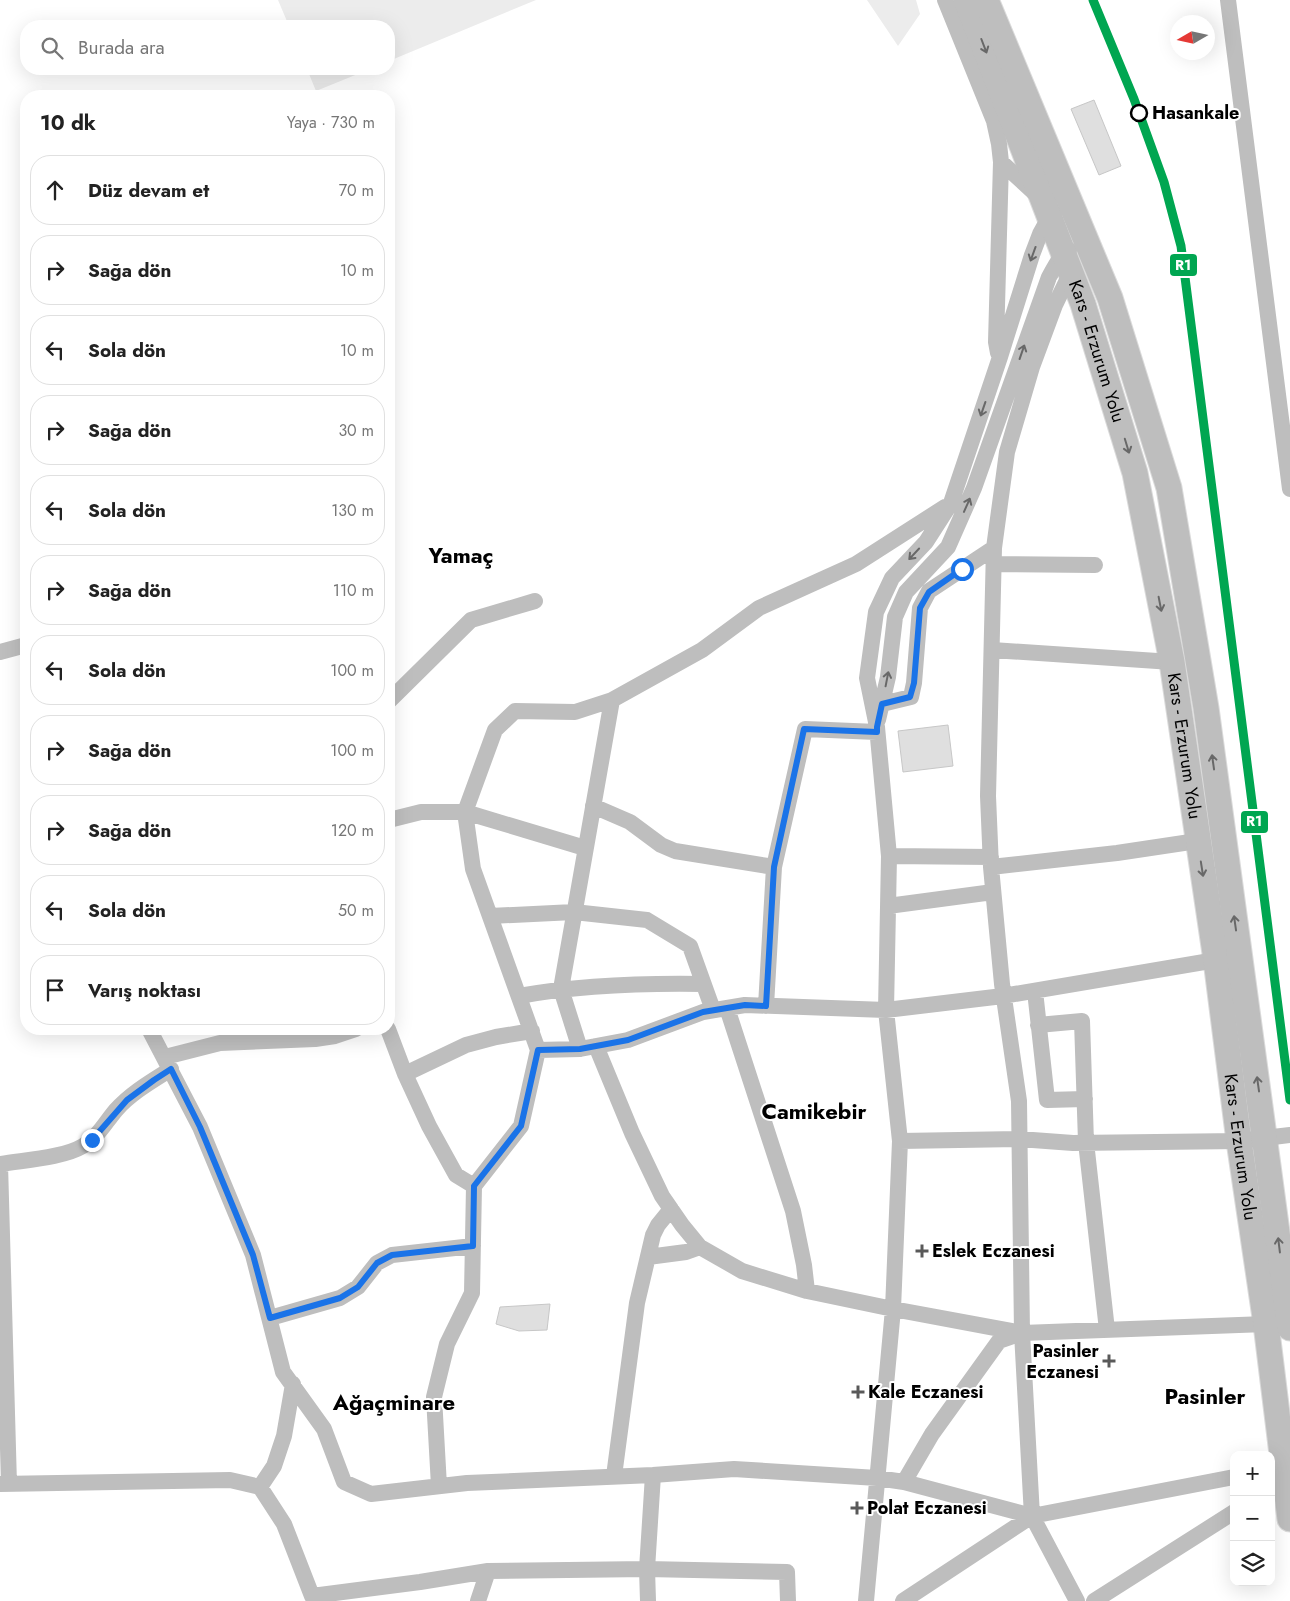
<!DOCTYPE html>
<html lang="tr">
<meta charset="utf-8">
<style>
body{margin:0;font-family:Jost,sans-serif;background:#f6f6f6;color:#222}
.controls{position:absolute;right:15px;bottom:15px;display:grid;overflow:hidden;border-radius:10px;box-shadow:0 5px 20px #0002}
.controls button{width:45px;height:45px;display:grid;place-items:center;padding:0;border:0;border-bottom:1px solid #e0e0e0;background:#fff;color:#222;font:25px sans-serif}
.compass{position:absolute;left:1170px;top:15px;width:45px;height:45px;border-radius:50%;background:#fff;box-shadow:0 5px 20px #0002;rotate:261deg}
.stop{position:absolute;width:15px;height:15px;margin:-11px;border:4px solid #1a73e8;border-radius:50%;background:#fff}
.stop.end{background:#1a73e8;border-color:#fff;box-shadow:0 1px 5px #0008}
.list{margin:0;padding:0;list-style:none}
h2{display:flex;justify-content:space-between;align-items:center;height:65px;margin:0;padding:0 20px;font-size:21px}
h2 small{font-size:16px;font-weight:400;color:#767676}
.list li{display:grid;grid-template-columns:32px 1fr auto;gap:15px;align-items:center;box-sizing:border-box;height:70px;margin:0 10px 10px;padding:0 10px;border:1px solid #e0e0e0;border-radius:20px}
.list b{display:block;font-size:19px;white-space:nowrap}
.list em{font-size:16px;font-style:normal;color:#767676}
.icon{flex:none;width:28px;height:28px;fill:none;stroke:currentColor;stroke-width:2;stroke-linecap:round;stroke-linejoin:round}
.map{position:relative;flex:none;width:1290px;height:1601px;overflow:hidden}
.search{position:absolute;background:#fff;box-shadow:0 5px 20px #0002;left:20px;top:20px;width:375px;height:55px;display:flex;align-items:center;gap:12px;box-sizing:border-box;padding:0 18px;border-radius:20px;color:#767676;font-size:19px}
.panel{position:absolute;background:#fff;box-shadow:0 5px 20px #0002;left:20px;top:90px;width:375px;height:945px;border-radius:20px}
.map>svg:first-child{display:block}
.green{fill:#ececec}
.building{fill:#dfdfdf;stroke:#c7c7c7}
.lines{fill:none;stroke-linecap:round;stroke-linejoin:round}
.highway-casing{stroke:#dbdbdb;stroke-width:27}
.minor{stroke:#bebebe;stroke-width:16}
.highway{stroke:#bebebe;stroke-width:25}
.rail-1-casing{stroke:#fff;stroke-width:12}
.rail-1{stroke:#00a651;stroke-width:9}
.oneway{stroke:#686868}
.route{stroke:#1a73e8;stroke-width:6}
.stop-dot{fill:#fff;stroke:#000;stroke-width:2.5}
.poi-dot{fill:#595959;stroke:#fff;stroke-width:2}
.labels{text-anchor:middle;stroke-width:4;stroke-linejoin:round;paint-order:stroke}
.stop-label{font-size:18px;font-weight:bold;fill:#000;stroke:#fff;text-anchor:start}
.street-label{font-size:18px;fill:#000;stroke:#fff}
.poi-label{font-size:18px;font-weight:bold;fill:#000;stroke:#fff;text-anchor:start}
.district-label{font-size:22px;font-weight:bold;fill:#000;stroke:#fff}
.line-badge{stroke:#fff;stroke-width:2}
.badge-label{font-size:14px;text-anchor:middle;font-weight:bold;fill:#fff}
</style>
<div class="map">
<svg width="1290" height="1601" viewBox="0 0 1290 1601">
<rect width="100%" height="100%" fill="#fff"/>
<path class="green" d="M278,0H536L389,61V26H289Z
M867,0H916L920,14L898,46Z
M307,69H370L316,91Z"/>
<path class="building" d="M1094,100L1121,166L1099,175L1071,109Z
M948,725L953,766L903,772L898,731Z
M550,1304L547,1330L519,1331L496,1324L500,1307Z"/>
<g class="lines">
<g class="highway-casing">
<g id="highway">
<path id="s1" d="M966,0L1083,304L1135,473L1172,662L1216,960L1239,1141L1266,1324L1290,1519"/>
<path d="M986,0L1110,298L1169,488L1206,708L1290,1328"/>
</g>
</g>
<path class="minor" d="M945,0L994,121L999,144L1001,162L996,342L998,353
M1228,0L1290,489
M1001,162L1038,196
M1071,272L1055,305L1032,367L1007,452L994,548L988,796L991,867L1002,984L1019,1101L1022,1333L1032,1516L1077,1601
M994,564L1095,565
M992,650L1172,662
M0,652L26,645
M389,701L471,620L535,601
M882,704L911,697L914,683L920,608L929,591L994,548
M878,720L888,677L895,617L906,592L948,547L974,488L1049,277C1055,267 1059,256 1069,250
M593,806L630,822L661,845L675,851L774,867
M389,820L421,812H465L495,730L515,711L575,712L612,700L702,650L759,608L856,564L945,507
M889,856L991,857
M991,867L1117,853L1197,841
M888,906L993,892
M490,916L574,912L647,920L690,946L713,1010
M1035,991L1047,1100L1085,1099
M519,996C581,985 640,983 703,984
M766,1006L774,867L805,729L877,732
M727,1008L793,1211L804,1265L807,1291
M1038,1025L1082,1021L1086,1142L1107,1330
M149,1029L200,1127L253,1255L283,1372L324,1429L344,1482L371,1494L467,1483L653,1475L734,1469L877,1478L904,1482L1032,1516
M388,1029L405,1074L429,1126L456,1175L474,1186
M596,1046L632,1133L662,1196L682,1225L700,1247L742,1271L807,1291L893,1309L1022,1333
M580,1049L561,989L612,700
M538,1050L580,1049L628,1040L703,1012L745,1005L886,1010L1003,996L1216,960
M165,1057L220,1043L315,1039L335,1036L356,1029
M405,1074L466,1045L496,1037L532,1031
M900,1141L1019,1139L1073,1143L1239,1141L1290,1135
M0,1164L9,1484
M1,1164C24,1160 63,1158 83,1146C98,1137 105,1123 116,1110C131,1093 152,1081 171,1069
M648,1257L686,1252L700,1247
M270,1318L340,1298L358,1287L377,1263L392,1255L473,1246
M614,1476L637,1303L653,1235L658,1225L671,1209
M904,1482L932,1434L999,1341L1022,1333L1266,1324
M0,1484L230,1480L260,1487L284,1524L312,1596L420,1582L488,1571L647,1569L787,1572L788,1601
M439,1486L434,1397L447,1344L472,1293L474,1186L521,1126L538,1050L473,869L465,812L585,848
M260,1487L274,1466L284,1436L293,1384
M478,1601L488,1571
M648,1601L647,1569L653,1475
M866,1601L893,1309L900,1141L886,1010L889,856L877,727L867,678L876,612L892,578L926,542L951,503L1000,357L1032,255L1040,234L1050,216L1054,213
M903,1601L1032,1516L1234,1477
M1094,1601L1234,1512"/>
<use href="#highway" class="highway"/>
<g class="rail-1-casing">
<path id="rail-1" d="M1093,0L1134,99L1164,182L1181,246L1290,1100"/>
</g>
<use href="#rail-1" class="rail-1"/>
</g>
<defs><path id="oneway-shaft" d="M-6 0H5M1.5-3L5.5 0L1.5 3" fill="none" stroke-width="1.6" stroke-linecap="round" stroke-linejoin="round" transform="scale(1.25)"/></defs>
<g class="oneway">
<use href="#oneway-shaft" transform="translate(984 46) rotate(69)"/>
<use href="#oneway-shaft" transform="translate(1033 254) rotate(110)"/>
<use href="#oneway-shaft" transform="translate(1022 352) rotate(-71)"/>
<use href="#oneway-shaft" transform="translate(983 409) rotate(109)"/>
<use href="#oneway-shaft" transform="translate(1127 446) rotate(73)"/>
<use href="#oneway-shaft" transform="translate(967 505) rotate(-66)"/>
<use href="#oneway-shaft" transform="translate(914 554) rotate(133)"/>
<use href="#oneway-shaft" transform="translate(1160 604) rotate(79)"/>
<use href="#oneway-shaft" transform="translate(887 679) rotate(-79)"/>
<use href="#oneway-shaft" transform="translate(1213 762) rotate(-98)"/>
<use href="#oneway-shaft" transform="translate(1202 869) rotate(81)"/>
<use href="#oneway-shaft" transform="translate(1235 923) rotate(-98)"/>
<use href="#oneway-shaft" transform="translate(1258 1084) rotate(-98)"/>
<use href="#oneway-shaft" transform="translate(1279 1245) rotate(-97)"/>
</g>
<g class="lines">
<path class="route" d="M92,1140L127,1100L154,1080L171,1069L200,1127L253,1255L270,1318L340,1298L358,1287L377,1263L392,1255L473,1246L474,1186L521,1126L538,1050L580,1049L628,1040L703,1012L745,1005L766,1006L774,867L804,729L877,732V727L882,704L910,697L914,683L920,608L929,592L962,569"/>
</g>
<circle class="stop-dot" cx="1139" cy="113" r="8"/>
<g class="poi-dot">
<path d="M919.5 1243.5h5v5h5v5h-5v5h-5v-5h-5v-5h5z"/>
<path d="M1106.5 1353.5h5v5h5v5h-5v5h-5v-5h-5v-5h5z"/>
<path d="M855.5 1384.5h5v5h5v5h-5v5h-5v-5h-5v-5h5z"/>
<path d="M854.5 1500.5h5v5h5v5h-5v5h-5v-5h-5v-5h5z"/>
</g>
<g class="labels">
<g class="stop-label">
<text x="1152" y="119">Hasankale</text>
</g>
<g class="street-label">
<text dy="6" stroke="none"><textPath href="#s1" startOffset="375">Kars - Erzurum Yolu</textPath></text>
<text dy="6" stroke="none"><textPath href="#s1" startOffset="780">Kars - Erzurum Yolu</textPath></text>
<text dy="6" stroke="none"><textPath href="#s1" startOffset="1185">Kars - Erzurum Yolu</textPath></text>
</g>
<g class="poi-label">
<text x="932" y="1257">Eslek Eczanesi</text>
<text x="1099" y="1357" text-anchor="end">Pasinler<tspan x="1099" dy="21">Eczanesi</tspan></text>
<text x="868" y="1398">Kale Eczanesi</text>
<text x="867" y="1514">Polat Eczanesi</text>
</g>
<g class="district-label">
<text x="461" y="563">Yamaç</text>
<text x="814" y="1119">Camikebir</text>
<text x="1205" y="1404">Pasinler</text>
<text x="394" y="1410">Ağaçminare</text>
</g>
</g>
<g class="line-badge">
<rect x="1169" y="253" width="29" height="24" rx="5" fill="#00a651"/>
<rect x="1240" y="810" width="29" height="24" rx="5" fill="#00a651"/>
</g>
<g class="badge-label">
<text x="1183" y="270">R1</text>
<text x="1254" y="826">R1</text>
</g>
</svg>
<div class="controls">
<button>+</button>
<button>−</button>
<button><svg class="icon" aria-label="layers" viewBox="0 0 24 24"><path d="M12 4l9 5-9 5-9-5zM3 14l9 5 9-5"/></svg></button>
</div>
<svg class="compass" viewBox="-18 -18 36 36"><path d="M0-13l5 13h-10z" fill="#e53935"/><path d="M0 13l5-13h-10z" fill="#767676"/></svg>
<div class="stop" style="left:962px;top:569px"></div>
<div class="stop end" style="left:92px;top:1140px"></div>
<div class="search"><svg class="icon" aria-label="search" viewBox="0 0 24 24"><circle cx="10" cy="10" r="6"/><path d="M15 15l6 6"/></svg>Burada ara</div>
<section class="panel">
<h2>10 dk<small>Yaya · 730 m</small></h2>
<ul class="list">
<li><svg class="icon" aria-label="ahead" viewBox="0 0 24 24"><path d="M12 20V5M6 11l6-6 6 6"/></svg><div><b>Düz devam et</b></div><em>70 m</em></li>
<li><svg class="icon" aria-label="right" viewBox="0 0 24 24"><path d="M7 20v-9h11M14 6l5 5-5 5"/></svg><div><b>Sağa dön</b></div><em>10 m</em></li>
<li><svg class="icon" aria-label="left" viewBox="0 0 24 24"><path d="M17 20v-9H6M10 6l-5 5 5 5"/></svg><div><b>Sola dön</b></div><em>10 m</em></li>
<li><svg class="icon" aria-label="right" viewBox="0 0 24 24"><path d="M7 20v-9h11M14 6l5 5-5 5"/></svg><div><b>Sağa dön</b></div><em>30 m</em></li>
<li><svg class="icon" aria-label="left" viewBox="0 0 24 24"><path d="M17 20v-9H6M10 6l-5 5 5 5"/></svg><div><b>Sola dön</b></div><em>130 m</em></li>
<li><svg class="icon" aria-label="right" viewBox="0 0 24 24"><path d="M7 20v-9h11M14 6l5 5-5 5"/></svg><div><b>Sağa dön</b></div><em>110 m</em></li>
<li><svg class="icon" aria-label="left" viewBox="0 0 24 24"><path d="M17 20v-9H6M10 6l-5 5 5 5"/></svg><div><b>Sola dön</b></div><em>100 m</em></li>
<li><svg class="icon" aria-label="right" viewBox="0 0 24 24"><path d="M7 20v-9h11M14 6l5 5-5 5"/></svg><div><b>Sağa dön</b></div><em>100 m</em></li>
<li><svg class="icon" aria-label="right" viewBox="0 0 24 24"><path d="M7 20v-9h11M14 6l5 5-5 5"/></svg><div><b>Sağa dön</b></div><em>120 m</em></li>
<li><svg class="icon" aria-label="left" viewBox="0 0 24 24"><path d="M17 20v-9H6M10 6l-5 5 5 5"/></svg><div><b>Sola dön</b></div><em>50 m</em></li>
<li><svg class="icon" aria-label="arrive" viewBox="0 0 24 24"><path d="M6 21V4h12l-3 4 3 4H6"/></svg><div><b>Varış noktası</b></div></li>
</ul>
</section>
</div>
